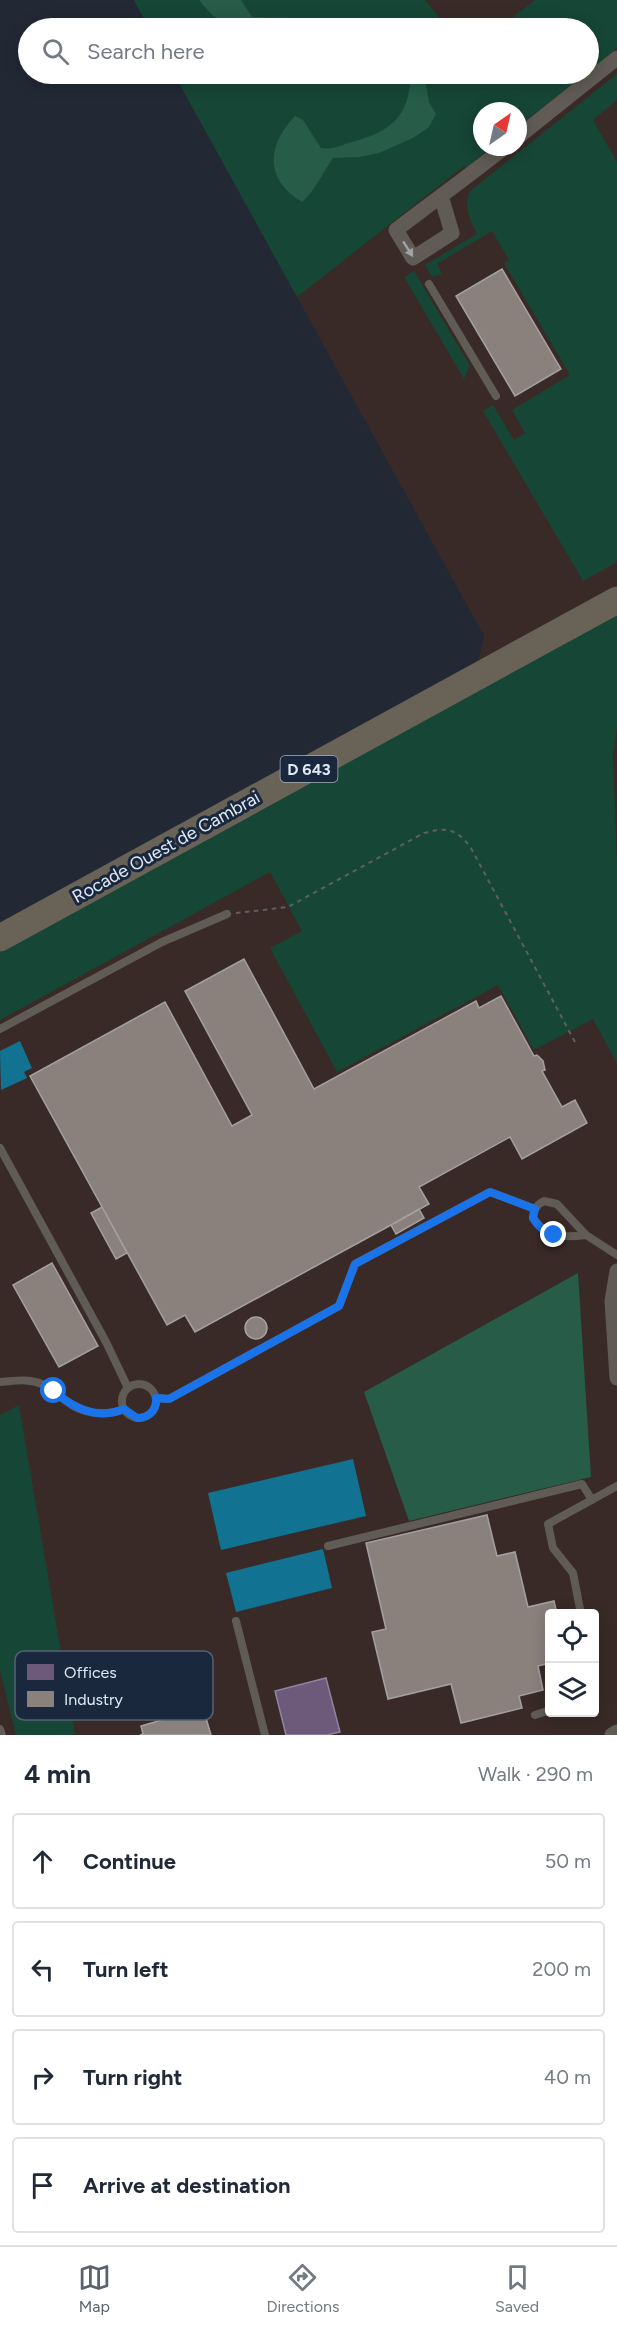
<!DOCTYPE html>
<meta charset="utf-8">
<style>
body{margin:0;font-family:Figtree,sans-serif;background:#f2f2f3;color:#1f2937}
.controls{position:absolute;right:18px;bottom:18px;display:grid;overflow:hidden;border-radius:6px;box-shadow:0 3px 15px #0003}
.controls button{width:54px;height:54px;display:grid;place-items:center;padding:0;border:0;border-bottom:2px solid #e0e1e3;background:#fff;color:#1f2937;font:30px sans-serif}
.compass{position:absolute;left:473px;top:102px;width:54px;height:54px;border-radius:50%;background:#fff;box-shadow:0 3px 15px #0003;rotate:34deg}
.stop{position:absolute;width:18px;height:18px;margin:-14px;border:4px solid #1a73e8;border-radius:50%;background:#fff}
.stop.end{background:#1a73e8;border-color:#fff;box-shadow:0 2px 6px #0008}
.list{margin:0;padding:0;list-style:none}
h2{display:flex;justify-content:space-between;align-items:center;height:78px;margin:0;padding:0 24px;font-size:26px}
h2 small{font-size:20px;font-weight:400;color:#747a83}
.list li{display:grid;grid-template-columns:39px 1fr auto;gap:18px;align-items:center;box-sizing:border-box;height:96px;margin:0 12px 12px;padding:0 12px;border:2px solid #e0e1e3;border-radius:6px}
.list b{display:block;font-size:22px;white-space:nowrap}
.list em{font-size:20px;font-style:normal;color:#747a83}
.icon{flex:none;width:33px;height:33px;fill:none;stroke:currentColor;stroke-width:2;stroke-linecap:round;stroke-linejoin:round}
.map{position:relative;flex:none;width:617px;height:1735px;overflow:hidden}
.search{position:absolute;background:#fff;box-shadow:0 3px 15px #0003;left:18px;right:18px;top:18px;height:66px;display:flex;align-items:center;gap:15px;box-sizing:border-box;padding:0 21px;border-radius:33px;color:#747a83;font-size:22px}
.sheet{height:510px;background:#fff}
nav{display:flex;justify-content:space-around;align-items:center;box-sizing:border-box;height:84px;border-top:2px solid #e0e1e3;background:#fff;font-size:16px;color:#747a83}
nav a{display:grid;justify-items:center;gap:3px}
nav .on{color:#58616e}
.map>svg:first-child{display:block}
.industrial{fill:#392a27;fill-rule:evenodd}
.green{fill:#164636}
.forest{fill:#265c48}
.water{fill:#127292}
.offices{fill:#6d597a;stroke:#8f849f;stroke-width:1.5}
.industry{fill:#8a817c;stroke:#a4a0a1;stroke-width:1.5}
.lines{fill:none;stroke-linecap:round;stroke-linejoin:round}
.path{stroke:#615f5e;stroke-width:2;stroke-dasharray:4.5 4.5;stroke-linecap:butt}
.lane{stroke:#605b54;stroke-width:8}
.street{stroke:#605b54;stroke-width:15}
.highway{stroke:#686257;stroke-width:27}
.oneway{fill:#a0a2a5}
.route{stroke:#1a73e8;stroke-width:8}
.labels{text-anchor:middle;stroke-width:6;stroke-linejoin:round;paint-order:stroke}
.shield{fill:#1a283d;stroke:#a4aebe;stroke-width:1.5}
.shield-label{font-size:16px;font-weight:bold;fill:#dfe8f6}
.street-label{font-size:18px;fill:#dfe8f6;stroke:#1a283d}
.key{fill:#1a283d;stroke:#556274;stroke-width:1.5}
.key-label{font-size:16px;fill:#dfe8f6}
</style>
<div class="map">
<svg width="617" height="1735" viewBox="0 0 617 1735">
<rect width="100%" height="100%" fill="#222935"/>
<path class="industrial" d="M134,0H617V1735H0V1019L455,770L484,636L174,74H588V28H149ZM482,111H518V147H482ZM550,1614H594V1712H550Z"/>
<path class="green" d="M134,0H425L448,28H149Z
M535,0H617V48L589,71L588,28H498Z
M174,74H585L518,127V111H482V147H492L466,168L464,166L297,297Z
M617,74V100L593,120L617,162V562L583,581L483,411L493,405L514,440L525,433L512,410L570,375L504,263L509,260L492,231L437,264L442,274L432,277L425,265L477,234C470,220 463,206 470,191Z
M414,271L470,366L464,379L404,277Z
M617,614V729L613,754L617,863V1063L593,1019L534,1050L498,985L337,1072L270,948L302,931L270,872L0,1020V951Z
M19,1405L75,1735H16L0,1671V1415Z"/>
<path class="forest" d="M199,0H241L252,17L302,18L318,28H232L212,15Z
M410,74H424L429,102L436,114L429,127L413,138L379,153L360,157L333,158C324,171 313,194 302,202C265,180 266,146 295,116L303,120L321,148C334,150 340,145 352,142C390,132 411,116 410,74Z
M578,1273L591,1477L409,1521L364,1392Z"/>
<path class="water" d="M20,1041L32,1068L24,1072L27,1078L1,1090L0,1051Z
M353,1459L366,1516L221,1550L208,1493Z
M323,1549L332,1588L236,1612L226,1573Z"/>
<path class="offices" d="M326,1678L340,1732L327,1735H286L275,1691Z"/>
<path class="industry" d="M502,269L561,369L515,396L456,296Z
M244,959L314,1089L476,1001L479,1008L501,996L534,1056L537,1055L543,1061L545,1070L542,1071L562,1107L575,1100L587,1123L522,1159L510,1137L419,1187L429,1204L391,1225L195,1332L185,1315L167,1325L30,1076L165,1002L232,1126L252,1115L185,991Z
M102,1207L127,1253L116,1259L91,1213Z
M419,1209L424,1218L396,1234L391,1225Z
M52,1263L98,1346L59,1367L13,1285Z
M245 1328a11 11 0 1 1 22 0a11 11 0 1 1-22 0Z
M487,1515L497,1556L515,1552L528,1607L554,1601L557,1614H550V1663L538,1666L543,1690L519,1696L522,1708L461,1723L451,1684L388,1699L372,1632L386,1629L366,1543Z
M203,1708L211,1735H140L143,1734L141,1726Z"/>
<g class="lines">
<path class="path" d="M236,913L288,907L424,833C447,827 456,828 471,848L576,1044"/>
<path class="lane" d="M429,284L496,396
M0,1029L162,942L227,914
M0,1148L106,1342L128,1388
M586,1235C565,1238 546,1238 533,1218C533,1210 536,1205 544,1201L557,1204L586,1235L617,1255
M0,1382C15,1381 28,1378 42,1384C51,1388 58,1395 66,1401C82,1414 105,1417 124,1409
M122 1401a17 17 0 1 1 34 0a17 17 0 1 1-34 0Z
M156,1398L169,1399L339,1306L355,1264L490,1192L535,1209
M328,1546L582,1484L592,1500
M581,1614L573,1573L553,1548L548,1524L617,1486
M236,1621L265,1735
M535,1715L550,1710
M0,1729L2,1735"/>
<path class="street" d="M518,137L617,58
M441,196L452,233L413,258L396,230C432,202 469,176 505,147
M617,1271L612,1301L617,1378
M612,1735L617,1732"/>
<path class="highway" d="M0,938L617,600"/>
</g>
<defs><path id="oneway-solid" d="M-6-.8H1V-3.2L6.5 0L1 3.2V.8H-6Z" transform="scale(1.5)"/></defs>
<use class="oneway" href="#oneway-solid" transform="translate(408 249) rotate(57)"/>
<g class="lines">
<path class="route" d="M54,1391C74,1409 97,1420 124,1409L137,1418C149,1418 157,1410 156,1398L169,1399L339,1306L355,1264L490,1192L535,1209L533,1218C539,1227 544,1232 554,1235"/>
</g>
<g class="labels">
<rect class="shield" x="280.5" y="756" width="57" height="26" rx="4.5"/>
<g class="shield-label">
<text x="309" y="775">D 643</text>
</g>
<g class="street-label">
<text transform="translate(166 847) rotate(-29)" y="6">Rocade Ouest de Cambrai</text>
</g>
</g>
<rect x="15" y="1651" width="198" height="69" rx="9" class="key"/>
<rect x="27" y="1664" width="27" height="16" fill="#6d597a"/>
<rect x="27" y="1691" width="27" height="16" fill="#8a817c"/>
<g class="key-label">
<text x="64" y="1678">Offices</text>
<text x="64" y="1705">Industry</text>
</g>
</svg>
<div class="controls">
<button><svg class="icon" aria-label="locate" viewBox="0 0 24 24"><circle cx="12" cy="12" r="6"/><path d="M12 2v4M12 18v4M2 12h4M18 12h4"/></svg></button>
<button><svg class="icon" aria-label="layers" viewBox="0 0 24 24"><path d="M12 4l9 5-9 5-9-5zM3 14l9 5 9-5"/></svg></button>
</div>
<svg class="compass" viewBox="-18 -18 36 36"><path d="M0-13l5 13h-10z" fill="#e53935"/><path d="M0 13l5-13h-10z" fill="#747a83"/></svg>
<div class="stop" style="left:54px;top:1391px"></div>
<div class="stop end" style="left:554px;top:1235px"></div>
<div class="search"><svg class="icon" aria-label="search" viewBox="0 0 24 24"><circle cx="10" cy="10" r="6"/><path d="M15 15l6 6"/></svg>Search here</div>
</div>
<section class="sheet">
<h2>4 min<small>Walk · 290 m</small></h2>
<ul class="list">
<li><svg class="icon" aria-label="ahead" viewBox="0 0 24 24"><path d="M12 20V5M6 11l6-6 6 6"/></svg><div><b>Continue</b></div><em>50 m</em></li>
<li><svg class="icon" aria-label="left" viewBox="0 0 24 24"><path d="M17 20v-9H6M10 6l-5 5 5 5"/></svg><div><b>Turn left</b></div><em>200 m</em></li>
<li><svg class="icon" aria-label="right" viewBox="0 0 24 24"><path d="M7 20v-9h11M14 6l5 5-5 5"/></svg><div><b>Turn right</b></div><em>40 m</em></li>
<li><svg class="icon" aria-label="arrive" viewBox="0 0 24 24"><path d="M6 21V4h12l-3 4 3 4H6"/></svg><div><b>Arrive at destination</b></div></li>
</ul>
</section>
<nav>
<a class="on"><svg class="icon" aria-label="map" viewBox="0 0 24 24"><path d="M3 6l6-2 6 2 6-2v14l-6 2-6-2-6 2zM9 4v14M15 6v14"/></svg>Map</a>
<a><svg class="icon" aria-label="directions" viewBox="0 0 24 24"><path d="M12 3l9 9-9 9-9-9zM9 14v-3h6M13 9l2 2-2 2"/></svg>Directions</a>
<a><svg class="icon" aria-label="saved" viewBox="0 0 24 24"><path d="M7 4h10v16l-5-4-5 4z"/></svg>Saved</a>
</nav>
